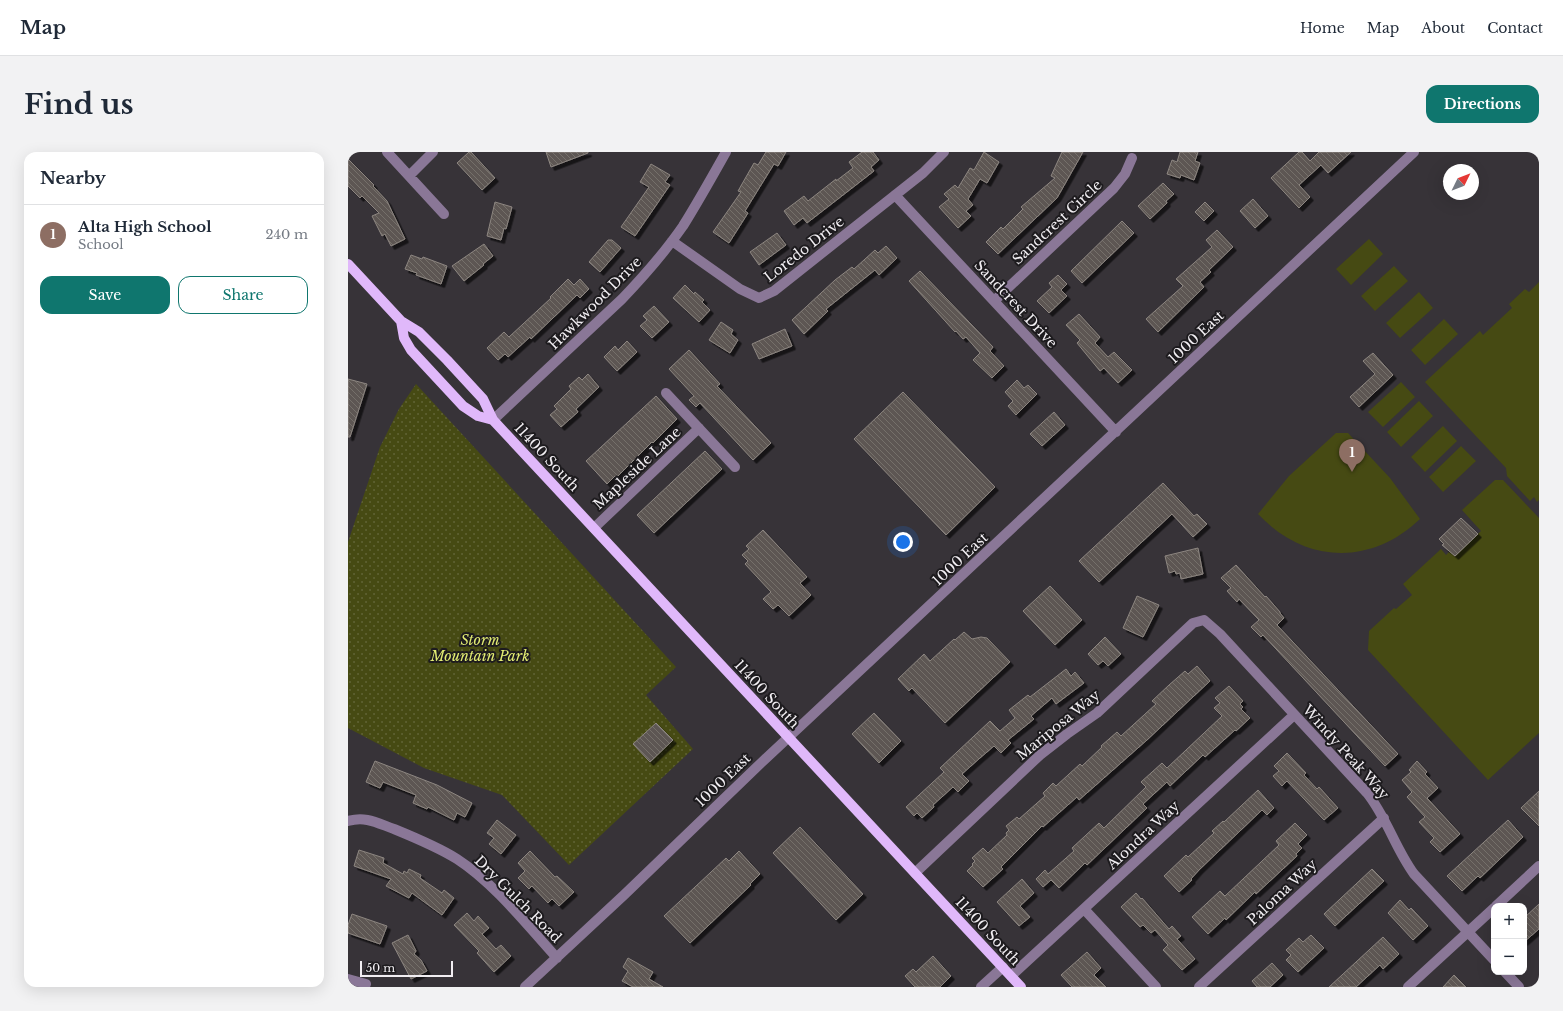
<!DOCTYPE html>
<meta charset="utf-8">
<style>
body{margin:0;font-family:"Libre Baskerville",serif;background:#f2f2f3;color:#1f2937}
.controls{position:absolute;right:12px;bottom:12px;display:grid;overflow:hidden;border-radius:8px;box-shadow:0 4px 16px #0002}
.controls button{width:36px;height:36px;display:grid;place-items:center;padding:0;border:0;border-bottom:1px solid #e0e1e3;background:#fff;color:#1f2937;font:20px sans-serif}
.compass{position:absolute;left:1095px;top:12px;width:36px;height:36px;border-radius:50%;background:#fff;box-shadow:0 4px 16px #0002;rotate:47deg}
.scale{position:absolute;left:12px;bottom:10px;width:93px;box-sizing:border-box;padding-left:4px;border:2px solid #f1eef2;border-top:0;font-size:11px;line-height:14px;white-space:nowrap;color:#f1eef2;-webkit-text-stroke:3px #1d1b1e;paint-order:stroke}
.you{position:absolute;left:555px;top:390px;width:14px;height:14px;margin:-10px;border:3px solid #fff;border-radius:50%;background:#1a73e8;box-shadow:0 0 0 6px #1a73e833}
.badge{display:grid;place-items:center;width:26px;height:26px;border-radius:50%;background:#0f766e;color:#fff;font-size:13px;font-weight:700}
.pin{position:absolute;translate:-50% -33px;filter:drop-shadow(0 1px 2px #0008)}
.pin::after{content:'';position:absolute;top:21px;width:14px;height:12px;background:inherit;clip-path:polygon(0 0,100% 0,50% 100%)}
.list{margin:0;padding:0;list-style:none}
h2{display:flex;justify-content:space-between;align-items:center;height:52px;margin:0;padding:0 16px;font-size:17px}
h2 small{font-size:13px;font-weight:400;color:#747a83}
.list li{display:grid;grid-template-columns:26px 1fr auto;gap:12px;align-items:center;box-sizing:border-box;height:60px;padding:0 16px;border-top:1px solid #e0e1e3}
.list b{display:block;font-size:15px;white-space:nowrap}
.list p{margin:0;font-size:13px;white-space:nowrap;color:#747a83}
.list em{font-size:13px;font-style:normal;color:#747a83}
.actions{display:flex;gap:8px;padding:12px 16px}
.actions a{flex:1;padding:9px 0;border:1px solid #0f766e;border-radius:12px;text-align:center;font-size:14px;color:#0f766e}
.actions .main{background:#0f766e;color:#fff}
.map{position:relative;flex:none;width:1191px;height:835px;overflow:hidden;border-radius:12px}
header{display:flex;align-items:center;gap:24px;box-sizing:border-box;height:56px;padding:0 20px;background:#fff;border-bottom:1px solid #e0e1e3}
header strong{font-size:19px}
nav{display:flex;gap:22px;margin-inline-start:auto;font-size:14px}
.intro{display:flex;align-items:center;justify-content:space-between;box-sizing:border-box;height:96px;padding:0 24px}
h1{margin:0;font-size:28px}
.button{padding:10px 18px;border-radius:12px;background:#0f766e;color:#fff;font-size:14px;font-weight:700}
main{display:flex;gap:24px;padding:0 24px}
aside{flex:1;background:#fff;border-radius:12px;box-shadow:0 4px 16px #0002}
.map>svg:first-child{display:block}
.grass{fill:#464a13}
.park{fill:url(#park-dots)}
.building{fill:url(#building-back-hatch);stroke:#8d8681;filter:url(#shadow)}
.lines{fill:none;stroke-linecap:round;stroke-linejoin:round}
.minor{stroke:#8a7797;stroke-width:10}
.major{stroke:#e0b8fa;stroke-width:10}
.labels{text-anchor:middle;stroke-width:4;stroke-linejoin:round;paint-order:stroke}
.street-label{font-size:14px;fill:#f1eef2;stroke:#1d1b1e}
.park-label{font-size:14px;font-style:italic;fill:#e2ec72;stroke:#1d1b1e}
</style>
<header>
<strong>Map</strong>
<nav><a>Home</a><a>Map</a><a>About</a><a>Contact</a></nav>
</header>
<div class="intro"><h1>Find us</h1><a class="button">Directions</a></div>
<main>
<aside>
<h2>Nearby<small></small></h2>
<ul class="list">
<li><span class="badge" style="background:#8d6e63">1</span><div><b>Alta High School</b><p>School</p></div><em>240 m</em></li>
</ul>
<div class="actions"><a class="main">Save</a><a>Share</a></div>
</aside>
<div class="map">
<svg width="1191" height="835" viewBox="0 0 1191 835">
<defs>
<pattern id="park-dots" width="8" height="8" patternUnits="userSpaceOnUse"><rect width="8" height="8" fill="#464a13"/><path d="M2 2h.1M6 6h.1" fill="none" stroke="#616436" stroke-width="1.8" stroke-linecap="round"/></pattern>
<pattern id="building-back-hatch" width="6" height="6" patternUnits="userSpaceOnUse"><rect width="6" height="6" fill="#5d5752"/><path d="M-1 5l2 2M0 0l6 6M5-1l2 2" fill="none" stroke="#756f6b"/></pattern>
<filter id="shadow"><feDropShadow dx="3.5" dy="3.5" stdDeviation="0" flood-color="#0009"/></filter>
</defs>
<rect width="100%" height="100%" fill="#373338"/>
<path class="grass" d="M1021,87L1035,102L1003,133L988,117Z
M1046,114L1060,129L1027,159L1013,144Z
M1191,130V348L1189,350L1186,345L1182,349L1159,324L1158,316L1077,230L1132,179L1135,183L1164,156L1161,152L1177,137L1181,140Z
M1071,140L1085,156L1052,186L1038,171Z
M1096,167L1110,182L1077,213L1063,198Z
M1053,230L1067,245L1035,275L1020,260Z
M1071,249L1085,264L1053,295L1039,280Z
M1095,274L1109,289L1077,320L1063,305Z
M988,281H1000L1042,326L1072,367C1023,414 957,412 910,362L941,324Z
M1113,294L1128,309L1095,340L1081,325Z
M1147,328H1155L1191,366V581L1140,628L1020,498L1021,479L1046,456L1048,457L1064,443L1055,432L1093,397L1098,403L1101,400L1107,404L1133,379L1114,358Z"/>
<path class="park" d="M68,232L328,515L298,543L345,597L221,713L154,643L76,616L0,576V390L32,295L51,257Z"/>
<path class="building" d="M121,0H123L147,26L134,38L109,11Z
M198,0H240V1L203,15Z
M418,0H438L430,14L426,12L397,59L400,61L381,91L365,80L393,40L390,39L406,11L410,13Z
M514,0H525L531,8L523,15L526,19L459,71L455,66L446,73L436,59L456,44L460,49L488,27V29L505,16L501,10Z
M636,0L651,10L639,31L632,27L620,47L625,53L618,59L623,64L610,76L591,55L601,47L596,42L607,33L610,36L622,16L626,18Z
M714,0H735L709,46L650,102L638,90L653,75L655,77L675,57L673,55L707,26L703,24Z
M832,0H850L847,9L852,11L846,28L833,23L832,26L819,22L824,8L829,10Z
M951,0H954L962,9L971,0H1003L980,21L973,13L951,33L962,45L951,56L923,26Z
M0,7L26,33L25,34L39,49L57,87L43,94L37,82L34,84L24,64L31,61L14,44L12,46L0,34Z
M303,12L322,23L317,30L322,33L287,84L273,75L301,35L292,30Z
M815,31L826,42L818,49L819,51L802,67L790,54Z
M905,47L920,64L907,76L892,59Z
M147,50L164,55L158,77L156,76L153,88L139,84Z
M857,50L866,59L856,69L847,60Z
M774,69L786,81L734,131L723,119Z
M869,78L885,95L861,118L863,120L852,130L856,135L810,180L798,167L835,134L828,127L864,95L858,88Z
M429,81L438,93L411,113L402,100Z
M260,88H264L273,96L252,120L241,110Z
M136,92L145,104L135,112L136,113L116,129L104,114Z
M538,94L549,106L531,123L527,118L478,157L480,159L456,182L444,168L487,128L504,115L506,117L527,98L530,101Z
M63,103L74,107L75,105L99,114L93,132L68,123L69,121L57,117Z
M572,119L645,195L642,199L656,214L644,226L625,208L632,201L618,185L615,187L608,179L607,180L561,129Z
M710,123L719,132L713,138L719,144L701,161L689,149L704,135L701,131Z
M220,127L226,133L232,127L241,137L232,146L229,143L183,187L182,185L160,205L157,202L150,208L139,196L156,180L161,185L203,146L202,145Z
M337,133L346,142L347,140L356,148L354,150L362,158L351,170L325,146Z
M306,154L321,170L304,186L292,174L299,168L295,164Z
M731,162L752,185L747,191L760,205L766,200L784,218L770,231L756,216L752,219L729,191L732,188L718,173Z
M373,170L385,178L383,182L390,188L382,201L361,188Z
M437,177L444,194L411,207L404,192Z
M279,189L289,200L269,219L256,205L267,194L270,198Z
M341,198L372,232L369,234L423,291L405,308L352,251L348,255L341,248L346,244L321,217Z
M1025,201L1045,223L1011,255L1002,245L1027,222L1015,209Z
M240,222L251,235L228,257L230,260L213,275L202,263L209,257L206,254L223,237L221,234L231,225L234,228Z
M0,227L19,232L2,285H0Z
M669,228L676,236L680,233L689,242L668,263L660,254L665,249L657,240Z
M555,240L647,335L598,383L506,287Z
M308,244L329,267L305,291L304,290L268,326L267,324L259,332L238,309Z
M706,260L717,273L694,294L682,282Z
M357,299L374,317L306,381L289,363Z
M815,331L846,364L849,362L859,372L845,385L824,362L751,430L731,409Z
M1113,366L1130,382L1107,404L1094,393L1096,392L1091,387Z
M415,378L459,425L452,431L463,443L441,464L430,453L425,457L415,447L423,440L397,412L400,409L394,403L401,397L398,394Z
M850,396L855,422L833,427L832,421L828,422L827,419L821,421L817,404Z
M888,413L917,445L918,444L932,460V461L936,466L929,473L1050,602L1037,614L915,483L913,485L903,475L911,468L891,447L889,450L879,439L883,436L873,426Z
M702,434L734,468L707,493L675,459Z
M789,444L811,453L795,485L775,476Z
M616,480L624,487L633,485L639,486L662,510L597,571L564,536L561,539L550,527L576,502L582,509L606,487L607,488Z
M757,485L773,502L760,514L755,509L750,513L740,502Z
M849,514L862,529L799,588L731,648L729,645L695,675L694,674L653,715L655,717L635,735L619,719L625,713L624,712L627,709L624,706L635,696L640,701L659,683L658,681L661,678L658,674L669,665L671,667L697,644L695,641L705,631L708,634L732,612L734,614L754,595L753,594L769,580L773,584L808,552L804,549L821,533L837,519L840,522Z
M718,517L723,524L727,520L736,531L708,552L704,546L683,564L686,567L660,588L663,591L653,601L646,594L632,606L614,622L621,629L610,640L605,635L585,653L586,655L574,666L569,661L566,664L558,655L596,620L592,616L642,569L652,579L667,566L661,558L680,543L682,545Z
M881,534L895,549L892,552L895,555L893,557L902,566L888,579L887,578L857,605L855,603L822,634L819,630L795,652L799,656L739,713L737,711L711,736L703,728L695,735L688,727L697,718L700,722L726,699L724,696L751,671L756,676L798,635L793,630L814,611L819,616L874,564L866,556L872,551L867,546Z
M526,561L553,589L531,611L504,582Z
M308,571L325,588L302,610L285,592Z
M939,601L958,621L956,623L969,637L971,635L990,656L976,668L939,629L934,634L925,624L931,619L926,614Z
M27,609L89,633L124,651L117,665L109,661L106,668L80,655L79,657L65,651L68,643L35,630L32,636L18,630Z
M1069,609L1079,620L1077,622L1090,636L1079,646L1112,682L1092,700L1082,690L1086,686L1071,670L1077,665L1059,645L1064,640L1054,628L1063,620L1061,618Z
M910,638L926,656L919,663L914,658L851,718L843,727L844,728L831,740L816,724L838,703L840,705L866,681L864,679L875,669L876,670Z
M1191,639V674L1173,656Z
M149,668L168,683L153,702L141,692L146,686L139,681Z
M1160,668L1175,685L1132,726L1130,724L1114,739L1099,724Z
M947,671L959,683L950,692L954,696L948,702L949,704L908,742L907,740L878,768L877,766L860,782L844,765L872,739L877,744L931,693L928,689Z
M452,675L515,742L488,768L425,701Z
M11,698L36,706L35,711L55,722L56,719L59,721L61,717L73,723L72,726L94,741L96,738L106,746L94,763L64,741L61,746L38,734L43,727L6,714Z
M182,699L207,725L209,724L226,740L211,754L204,747L200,751L184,734L181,737L170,726L177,719L170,711Z
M391,699L412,722L402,732L403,733L342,791L316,764L378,706L381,709Z
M1024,717L1036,729L987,774L976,762Z
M674,727L686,741L672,754L682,765L671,774L649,750Z
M788,741L793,747L794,746L821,777L824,774L833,784L829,787L847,807L834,818L815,798L820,793L807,778L803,781L795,773L792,775L773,755Z
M1052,748L1061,758L1063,756L1080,774L1065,788L1040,761Z
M1191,752V777L1176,790V766Z
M119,761L126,769L130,764L141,776L134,782L148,797L153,793L163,804L146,820L129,801L131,799L106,773Z
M4,762L39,774L32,792L0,781V773Z
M60,783L68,799L66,802L73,808L79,819L63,827L44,791Z
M963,783L976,796L950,820L938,808L943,803L938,798L951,786L955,790Z
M1035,785L1051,802L1035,817L1032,813L1008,835H981Z
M739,800L753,816L746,823L758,835H724L713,823Z
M585,804L603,824L592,835H567L557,824L565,817L568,820Z
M280,806L305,820L301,827L315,835H285L274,829L280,819L275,815Z
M924,811L935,823L922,835H909L904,829Z
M1106,823L1118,835H1095Z"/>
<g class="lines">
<path class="minor" d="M39,0L96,62
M61,24L85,0
M547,43L768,280
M324,89L392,137L411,146L426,139L575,21L596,0
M646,149L766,36L777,22L784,6
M318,241L387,315
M145,268L274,147C296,124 317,100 335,74C350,50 364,25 378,0
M246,376L351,276
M0,669C18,664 29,671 46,677C68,686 90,695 109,707C146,731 179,773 209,806
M567,721L692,603L719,582L749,561L845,471L856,468L872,482L1019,641C1039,666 1047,696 1066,722L1146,808
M1148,754L1191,714
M736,757L808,835
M1157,820L1171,835
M663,824L946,563
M0,827L18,832
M177,835L276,743L413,611L1066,0
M633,835L655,815
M851,835L1036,666
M1060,835L1146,756"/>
<path class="major" d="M0,112L53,169L71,180L99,208L135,247L145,268L673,835
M53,169L56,186L63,198L115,254L130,264L145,268"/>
</g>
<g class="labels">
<g class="street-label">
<text transform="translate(709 70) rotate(-43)" y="5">Sandcrest Circle</text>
<text transform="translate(456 97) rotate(-38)" y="5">Loredo Drive</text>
<text transform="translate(247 151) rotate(-45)" y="5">Hawkwood Drive</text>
<text transform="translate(668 152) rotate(47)" y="5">Sandcrest Drive</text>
<text transform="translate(848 185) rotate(-43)" y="5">1000 East</text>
<text transform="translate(199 305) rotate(47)" y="5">11400 South</text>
<text transform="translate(289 316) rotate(-43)" y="5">Mapleside Lane</text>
<text transform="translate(612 407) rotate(-43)" y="5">1000 East</text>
<text transform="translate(419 542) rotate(47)" y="5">11400 South</text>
<text transform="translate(710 573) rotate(-39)" y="5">Mariposa Way</text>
<text transform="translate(998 600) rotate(48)" y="5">Windy Peak Way</text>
<text transform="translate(375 628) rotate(-44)" y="5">1000 East</text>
<text transform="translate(795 683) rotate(-43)" y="5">Alondra Way</text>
<text transform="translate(934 740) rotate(-43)" y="5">Paloma Way</text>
<text transform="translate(170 747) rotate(45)" y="5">Dry Gulch Road</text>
<text transform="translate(640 779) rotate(47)" y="5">11400 South</text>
</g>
<g class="park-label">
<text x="132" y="493">Storm<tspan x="132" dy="16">Mountain Park</tspan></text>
</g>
</g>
</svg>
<div class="controls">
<button>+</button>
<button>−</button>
</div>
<svg class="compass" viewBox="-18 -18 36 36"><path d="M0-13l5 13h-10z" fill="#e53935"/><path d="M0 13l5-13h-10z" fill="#747a83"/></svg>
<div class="scale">50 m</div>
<div class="you"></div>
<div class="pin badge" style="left:1004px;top:320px;background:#8d6e63">1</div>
</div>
</main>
